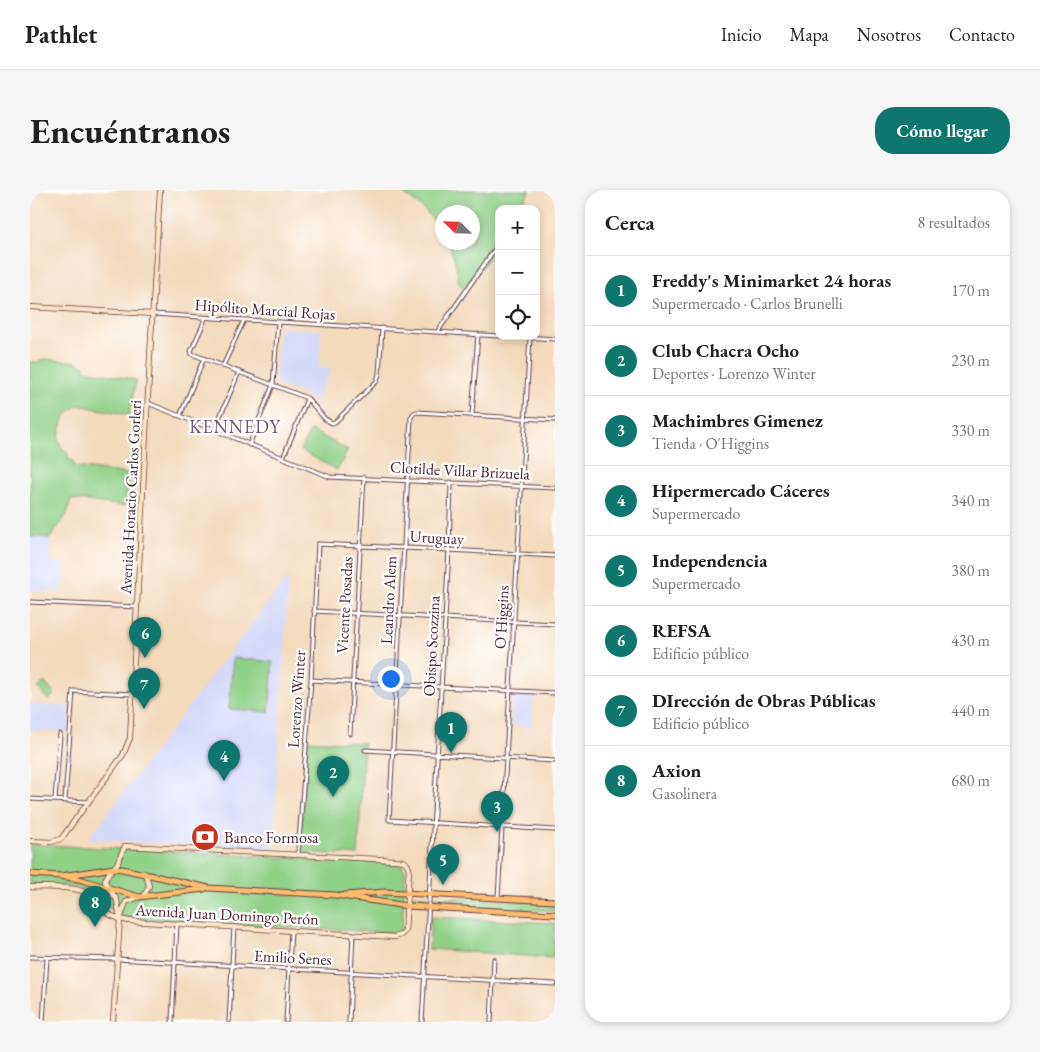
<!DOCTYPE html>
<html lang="es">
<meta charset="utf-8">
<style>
body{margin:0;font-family:"EB Garamond",serif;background:#f6f6f6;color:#202124}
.controls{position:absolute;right:15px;top:15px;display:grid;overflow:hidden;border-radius:10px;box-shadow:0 2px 8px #0003}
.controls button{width:45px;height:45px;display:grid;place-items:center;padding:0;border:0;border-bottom:1px solid #e0e0e0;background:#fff;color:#202124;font:25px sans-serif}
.compass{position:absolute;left:405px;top:15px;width:45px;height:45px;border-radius:50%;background:#fff;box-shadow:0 2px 8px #0003;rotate:293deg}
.you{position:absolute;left:360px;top:488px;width:18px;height:18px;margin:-12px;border:4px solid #fff;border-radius:50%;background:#1a73e8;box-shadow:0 0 0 8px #1a73e833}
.badge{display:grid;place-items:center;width:32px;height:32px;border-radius:50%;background:#0f766e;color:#fff;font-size:16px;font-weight:700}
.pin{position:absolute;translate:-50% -41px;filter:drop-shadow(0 1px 2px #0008)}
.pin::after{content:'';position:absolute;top:26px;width:18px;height:15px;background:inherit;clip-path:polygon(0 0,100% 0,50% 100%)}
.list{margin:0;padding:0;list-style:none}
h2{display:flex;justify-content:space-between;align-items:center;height:65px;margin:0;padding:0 20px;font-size:21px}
h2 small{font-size:16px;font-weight:400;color:#757577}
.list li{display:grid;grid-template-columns:32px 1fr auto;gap:15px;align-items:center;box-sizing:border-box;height:70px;padding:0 20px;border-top:1px solid #e0e0e0}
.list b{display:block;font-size:19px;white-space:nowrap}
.list p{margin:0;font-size:16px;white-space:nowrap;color:#757577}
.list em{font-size:16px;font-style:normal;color:#757577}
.icon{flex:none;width:28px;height:28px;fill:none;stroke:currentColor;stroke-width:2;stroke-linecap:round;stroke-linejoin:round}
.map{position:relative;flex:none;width:525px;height:832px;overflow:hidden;border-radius:20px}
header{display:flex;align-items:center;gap:30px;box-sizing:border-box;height:70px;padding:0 25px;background:#fff;border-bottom:1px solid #e0e0e0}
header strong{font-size:24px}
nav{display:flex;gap:28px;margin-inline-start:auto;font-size:18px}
.intro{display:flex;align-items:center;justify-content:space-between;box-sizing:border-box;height:120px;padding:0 30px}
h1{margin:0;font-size:35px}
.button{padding:12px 22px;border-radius:20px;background:#0f766e;color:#fff;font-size:18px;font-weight:700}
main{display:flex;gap:30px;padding:0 30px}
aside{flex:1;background:#fff;border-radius:20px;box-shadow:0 2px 8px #0003}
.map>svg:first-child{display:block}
.built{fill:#d4d8f9}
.green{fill:#90d087;stroke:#6d7859}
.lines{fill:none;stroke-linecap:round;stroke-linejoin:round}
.minor-casing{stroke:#633b41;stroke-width:5}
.secondary-casing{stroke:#633b41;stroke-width:6}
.primary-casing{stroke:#633b41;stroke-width:7}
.minor{stroke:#fff;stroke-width:3}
.secondary{stroke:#fee5c5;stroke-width:4.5}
.primary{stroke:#fcbd6f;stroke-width:5}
.labels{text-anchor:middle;stroke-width:4.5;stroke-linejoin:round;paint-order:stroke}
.street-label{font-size:16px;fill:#4a1f2b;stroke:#fff}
.poi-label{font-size:16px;fill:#4a1f2b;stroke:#fff;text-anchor:start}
.neighbourhood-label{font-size:18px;letter-spacing:1px;fill:#775570;stroke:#fff}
</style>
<header>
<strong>Pathlet</strong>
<nav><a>Inicio</a><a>Mapa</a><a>Nosotros</a><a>Contacto</a></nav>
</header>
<div class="intro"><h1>Encuéntranos</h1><a class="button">Cómo llegar</a></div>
<main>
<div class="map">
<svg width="525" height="832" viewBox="0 0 525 832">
<rect width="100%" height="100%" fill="#fff"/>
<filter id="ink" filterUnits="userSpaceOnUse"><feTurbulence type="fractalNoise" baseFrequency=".02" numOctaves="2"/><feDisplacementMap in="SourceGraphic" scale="10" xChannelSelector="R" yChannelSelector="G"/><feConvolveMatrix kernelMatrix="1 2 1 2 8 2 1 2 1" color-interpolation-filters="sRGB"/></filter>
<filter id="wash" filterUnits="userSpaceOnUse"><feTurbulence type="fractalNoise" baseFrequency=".0096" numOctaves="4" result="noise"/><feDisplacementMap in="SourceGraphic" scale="20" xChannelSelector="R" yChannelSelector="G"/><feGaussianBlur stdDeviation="1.12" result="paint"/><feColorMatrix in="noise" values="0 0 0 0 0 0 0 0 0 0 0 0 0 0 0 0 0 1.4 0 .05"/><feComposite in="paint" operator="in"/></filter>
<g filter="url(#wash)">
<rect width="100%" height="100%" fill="#f3dabb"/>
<path class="built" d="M249,138L291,140L289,177L301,179L285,213L276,205L245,193Z
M0,346L20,348L19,371L34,373L32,402L0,400Z
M257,387L258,393L243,660L58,649Z
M483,504L504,506L502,537L481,535Z
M0,514L39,516V542L0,540Z"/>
<path class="green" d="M369,0H500L490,19H469V53L436,101L429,94L426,75L419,53L442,52V22H412V41L393,18Z
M15,169L46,172L55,176V180L106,190L99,225L48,215L35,226L28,247L31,257L37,262L39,270L43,271L45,277L99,284L95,316L41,309L37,324L20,348L0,346V172H8Z
M281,240L318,260L307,280L270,260Z
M203,468L243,472L239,522L199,519Z
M14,492L25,504L18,510L8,498Z
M277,550L334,553L328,665L270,662Z
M0,654L361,673L372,675L375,681L372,739L369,743L94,728L49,697L0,694Z
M379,706H395L396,712L394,714L381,713L378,711Z
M406,707L525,713V721L405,714L402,709Z
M401,727L525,733L523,768L399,759Z"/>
</g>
<g filter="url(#ink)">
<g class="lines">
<g class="minor-casing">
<path id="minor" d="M123,124L469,146
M175,128L172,137L161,161L162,164L277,208L295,229L302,233L305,232L347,191L349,184L352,138
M408,141L469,53
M480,146L525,149
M193,176L214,130
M118,213L300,287L525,298
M442,225L448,144
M150,226L174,168
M525,230L387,222L384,223L381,227L359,630L525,640
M184,241L209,182
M219,255L243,195L248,132
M253,268L277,209
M0,412L107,417
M284,421L525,434
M281,490L525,503
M320,544L334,287
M335,560L525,571
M0,609L59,612
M25,610L30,544
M35,611L43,501L102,504
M268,665L281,490L288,354L419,360L525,366
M468,708L500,147
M0,767L87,769L525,794
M13,832L17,768
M142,832L147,733
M199,832L204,737
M256,832L261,740
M319,832L323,744
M392,832L419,360L421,292
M461,832L464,769"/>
</g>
<g class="secondary-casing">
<path id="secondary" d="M0,117L123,124
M0,651L21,652L31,649L93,565L100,548L121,148L130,0
M0,697C14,698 43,696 54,702C58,705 62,710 65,713C76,724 84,728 99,731L365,747L371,745L375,741L379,679C377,671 374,671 366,670L95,656L87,674L79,683L75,690L76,694L87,710L90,729L83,832
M114,706L119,696L117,688L114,683
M91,726L96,712L109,707"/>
</g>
<g class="primary-casing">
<path id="primary" d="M0,684L31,686L49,689L109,707L174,699
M31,686L84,678L92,679L179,698L305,705L377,716L525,724
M315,705L355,702L525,711"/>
</g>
<use href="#minor" class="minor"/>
<use href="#secondary" class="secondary"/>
<use href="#primary" class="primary"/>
</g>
</g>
<defs>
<g id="bank-disc" transform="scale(1.4375)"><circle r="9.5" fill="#c8321e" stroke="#fff"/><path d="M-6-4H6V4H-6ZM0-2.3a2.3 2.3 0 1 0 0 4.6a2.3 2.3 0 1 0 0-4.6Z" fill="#fff"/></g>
</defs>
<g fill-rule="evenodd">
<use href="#bank-disc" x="175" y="647"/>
</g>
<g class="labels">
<g class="street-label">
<text transform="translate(235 119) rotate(4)" y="6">Hipólito Marcial Rojas</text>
<text transform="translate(430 280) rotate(3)" y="6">Clotilde Villar Brizuela</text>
<text transform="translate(100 307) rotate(-87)" y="6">Avenida Horacio Carlos Gorleri</text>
<text transform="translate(407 347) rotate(3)" y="6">Uruguay</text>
<text transform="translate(358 410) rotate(-87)" y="6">Leandro Alem</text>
<text transform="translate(314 415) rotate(-87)" y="6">Vicente Posadas</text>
<text transform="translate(471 427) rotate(-87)" y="6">O'Higgins</text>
<text transform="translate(401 456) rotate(-87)" y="6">Obispo Scozzina</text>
<text transform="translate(266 509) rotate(-86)" y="6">Lorenzo Winter</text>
<text transform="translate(197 724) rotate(3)" y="6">Avenida Juan Domingo Perón</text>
<text transform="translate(263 767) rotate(3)" y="6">Emilio Senes</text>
</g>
<g class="poi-label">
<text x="194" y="653">Banco Formosa</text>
</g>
<g class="neighbourhood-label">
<text x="205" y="243">KENNEDY</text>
</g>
</g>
</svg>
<div class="controls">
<button>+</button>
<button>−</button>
<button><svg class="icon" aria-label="locate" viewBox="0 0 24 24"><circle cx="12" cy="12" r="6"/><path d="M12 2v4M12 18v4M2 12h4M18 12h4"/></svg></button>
</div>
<svg class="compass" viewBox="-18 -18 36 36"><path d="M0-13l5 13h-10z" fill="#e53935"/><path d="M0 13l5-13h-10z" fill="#757577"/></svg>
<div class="you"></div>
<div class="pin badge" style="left:421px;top:563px">1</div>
<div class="pin badge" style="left:303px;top:607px">2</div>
<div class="pin badge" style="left:467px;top:642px">3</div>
<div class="pin badge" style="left:194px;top:591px">4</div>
<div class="pin badge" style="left:413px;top:695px">5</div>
<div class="pin badge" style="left:115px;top:468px">6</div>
<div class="pin badge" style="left:114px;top:519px">7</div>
<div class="pin badge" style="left:65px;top:737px">8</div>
</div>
<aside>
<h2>Cerca<small>8 resultados</small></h2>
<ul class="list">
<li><span class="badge">1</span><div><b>Freddy's Minimarket 24 horas</b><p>Supermercado · Carlos Brunelli</p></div><em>170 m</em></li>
<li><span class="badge">2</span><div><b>Club Chacra Ocho</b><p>Deportes · Lorenzo Winter</p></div><em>230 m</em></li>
<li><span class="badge">3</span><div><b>Machimbres Gimenez</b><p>Tienda · O'Higgins</p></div><em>330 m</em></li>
<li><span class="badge">4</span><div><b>Hipermercado Cáceres</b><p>Supermercado</p></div><em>340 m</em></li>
<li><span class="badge">5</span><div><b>Independencia</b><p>Supermercado</p></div><em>380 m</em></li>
<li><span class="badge">6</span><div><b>REFSA</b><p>Edificio público</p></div><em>430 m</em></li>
<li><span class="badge">7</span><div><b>DIrección de Obras Públicas</b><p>Edificio público</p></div><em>440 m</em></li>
<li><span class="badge">8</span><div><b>Axion</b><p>Gasolinera</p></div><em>680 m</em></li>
</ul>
</aside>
</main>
